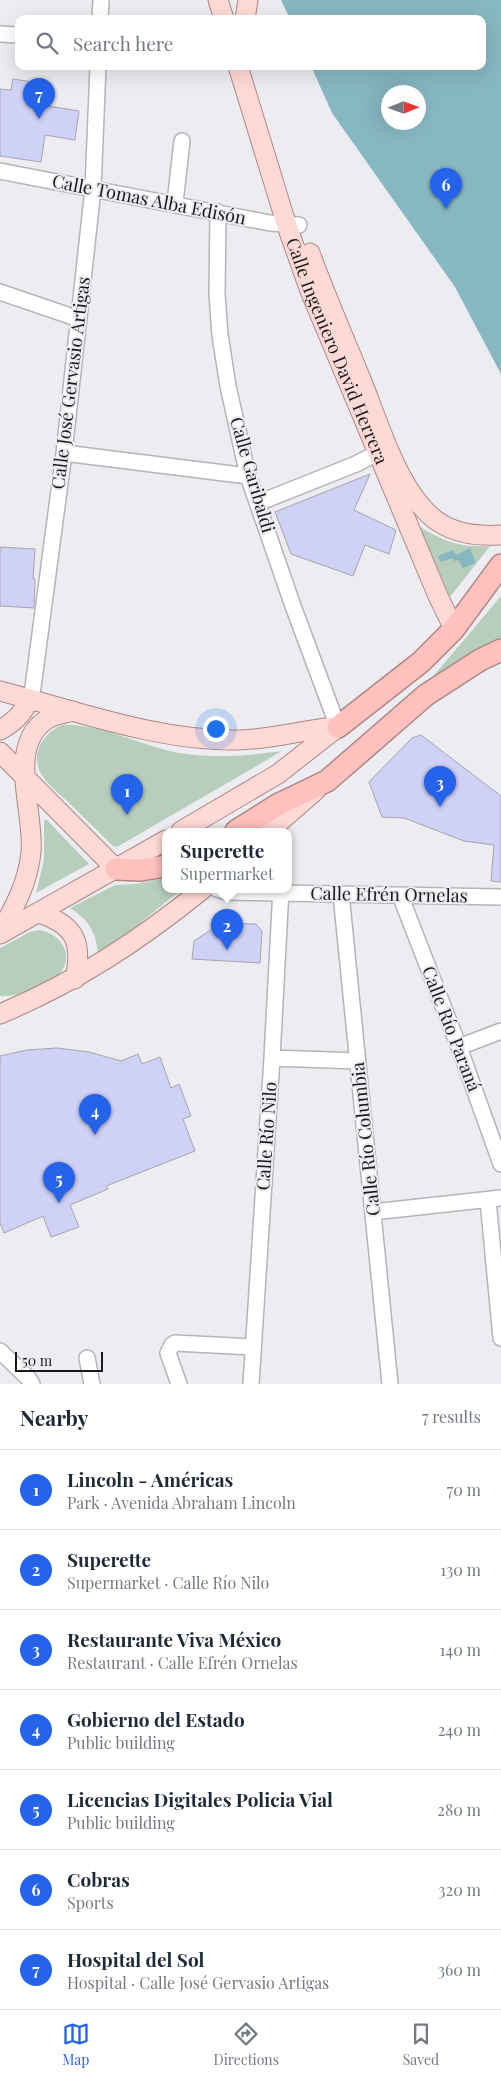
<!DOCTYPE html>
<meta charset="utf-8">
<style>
body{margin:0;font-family:"Playfair Display",serif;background:#f2f2f3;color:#1f2937}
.compass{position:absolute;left:381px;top:85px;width:45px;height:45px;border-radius:50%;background:#fff;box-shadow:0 5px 20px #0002;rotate:89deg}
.scale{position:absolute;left:15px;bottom:12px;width:88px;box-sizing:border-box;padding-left:5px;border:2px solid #19191b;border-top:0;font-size:14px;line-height:18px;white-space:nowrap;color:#19191b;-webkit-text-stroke:4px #ececf1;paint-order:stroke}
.you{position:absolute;left:215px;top:728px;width:18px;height:18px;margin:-12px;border:4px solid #fff;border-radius:50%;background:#1a73e8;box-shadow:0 0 0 8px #1a73e833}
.badge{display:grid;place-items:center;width:32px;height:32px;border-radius:50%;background:#2563eb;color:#fff;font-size:16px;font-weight:700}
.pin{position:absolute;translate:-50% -41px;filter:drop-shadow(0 1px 2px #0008)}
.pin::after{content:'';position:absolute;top:26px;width:18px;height:15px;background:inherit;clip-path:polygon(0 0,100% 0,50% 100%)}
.popup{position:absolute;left:162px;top:828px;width:130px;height:65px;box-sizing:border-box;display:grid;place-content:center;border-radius:10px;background:#fff;filter:drop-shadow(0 1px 4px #0005);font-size:16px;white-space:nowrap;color:#747a83}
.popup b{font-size:19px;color:#1f2937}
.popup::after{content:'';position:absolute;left:50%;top:100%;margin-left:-10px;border:10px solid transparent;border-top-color:#fff}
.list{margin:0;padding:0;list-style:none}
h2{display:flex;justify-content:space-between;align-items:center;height:65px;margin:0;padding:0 20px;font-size:21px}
h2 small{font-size:16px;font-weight:400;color:#747a83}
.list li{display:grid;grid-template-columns:32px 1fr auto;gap:15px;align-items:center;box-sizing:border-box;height:80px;padding:0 20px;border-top:1px solid #e0e1e3}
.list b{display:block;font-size:19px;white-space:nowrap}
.list p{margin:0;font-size:16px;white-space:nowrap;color:#747a83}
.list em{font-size:16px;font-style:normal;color:#747a83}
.icon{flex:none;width:28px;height:28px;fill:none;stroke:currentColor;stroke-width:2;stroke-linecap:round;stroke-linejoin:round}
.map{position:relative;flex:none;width:501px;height:1384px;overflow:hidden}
.search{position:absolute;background:#fff;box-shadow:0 5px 20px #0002;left:15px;right:15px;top:15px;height:55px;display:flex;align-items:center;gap:12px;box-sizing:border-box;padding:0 18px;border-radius:10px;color:#747a83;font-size:19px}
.sheet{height:625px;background:#fff}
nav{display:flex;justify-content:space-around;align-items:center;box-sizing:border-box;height:70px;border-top:1px solid #e0e1e3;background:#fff;font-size:14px;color:#747a83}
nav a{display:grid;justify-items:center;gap:2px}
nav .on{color:#2563eb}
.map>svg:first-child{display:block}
.green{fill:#b8cebd}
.water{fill:#87b7c1;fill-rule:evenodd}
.building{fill:#cfd1f7;stroke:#a5a6ab}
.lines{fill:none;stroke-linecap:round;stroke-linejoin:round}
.minor-casing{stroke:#b4b4b9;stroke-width:18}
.major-casing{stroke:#ae8684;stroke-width:21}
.highway-casing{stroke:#ae8684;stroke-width:24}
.minor{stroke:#fff;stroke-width:15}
.major{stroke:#fedad7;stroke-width:19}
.highway{stroke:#fec1bd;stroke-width:21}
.labels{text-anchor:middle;stroke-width:4;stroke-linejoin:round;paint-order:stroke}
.street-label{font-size:18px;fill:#19191b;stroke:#ececf1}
</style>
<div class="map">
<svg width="501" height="1384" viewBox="0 0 501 1384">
<rect width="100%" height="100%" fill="#ececf1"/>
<path class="green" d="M419,526C443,542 462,548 490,546L450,597Z
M501,596V643L430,680Z
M62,725C97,723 140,745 174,752C211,759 246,756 282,751L117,847L113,846C98,831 82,816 66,800C57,792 46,783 40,772C31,752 44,733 62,725Z
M46,819L89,864L36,893L44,860V821Z
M166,878V889H182L123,937L98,953C96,932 88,919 70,908L115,885L136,884Z
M38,930C58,932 75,952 61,972C51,986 16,998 0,996V948L30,932Z"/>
<path class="water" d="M281,0H501V374L455,287L332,113L311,66H482V19H290ZM388,92H418V122H388Z
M470,548L476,563L463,568L458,560L454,561L453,558L441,562L438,556L453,550L456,555Z"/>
<path class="building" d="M13,79L33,82L36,95L35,104L79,111L75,140L45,135L41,162L0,156V89L11,90Z
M370,474L354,510L396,530L389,554L365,545L353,576L291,554L275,512Z
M0,547L35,549L33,579H35L34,608L0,606Z
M421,735L501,796V882L491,881L494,845L464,841L404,818L382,817L369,782L412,738Z
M221,923L256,924L262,931L260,963L192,959L194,941Z
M57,1048L89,1052L121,1061L138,1054L142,1064L160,1057L171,1088L179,1084L191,1116L183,1119L195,1151L106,1186L108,1189L70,1205L79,1227L51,1237L43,1216L4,1233L0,1223V1056L27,1050Z"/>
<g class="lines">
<g class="minor-casing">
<path id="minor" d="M100,19L101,0
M0,34L19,35
M0,171L270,223L299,225
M175,203L182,141
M218,212L217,294L220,335L228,386L248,476L293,606L338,727
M0,292L79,319
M64,453L248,476
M258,503L356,464L387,448
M30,699L33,687L64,453L93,189L98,66
M217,889L226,892L501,897
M341,894L390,1384
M400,895L459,1047L501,1164
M459,1047L501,1031
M272,1058L358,1061
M488,1200L501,1338
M373,1212L501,1198
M0,1351L29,1379L32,1384
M87,1358L92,1384
M179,1384L168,1353L172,1345L175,1343L253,1347
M251,1384L272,1058L281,889"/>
</g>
<g class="major-casing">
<g id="major">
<path d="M218,0L224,19"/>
<path d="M245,19L248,0"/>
<path id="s1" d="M238,66L287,226L310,291L438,596L454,629"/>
<path d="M310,253C326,297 345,340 363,384C378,422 395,477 422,507C442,532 471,537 501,535"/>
<path d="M0,691C76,711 158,741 237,740C271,740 304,729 338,727"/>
<path d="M0,730C14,723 23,713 30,699"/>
<path d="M0,752L116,869"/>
<path d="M181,831L278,774L338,727"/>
<path d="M269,831L315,791"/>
<path d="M39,913C75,925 83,942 75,979"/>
<path d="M0,933C15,906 28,883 31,852C35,811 4,741 51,717C58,714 66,713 73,711"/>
<path d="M0,934L166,840"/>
<path d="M0,1014C76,982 139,941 203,889"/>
</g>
</g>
<g class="highway-casing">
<path id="highway" d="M338,727L421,662L454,629L501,565
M236,831L279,804L327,781L426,695L480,660L501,650
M116,869L141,870L166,866"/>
</g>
<use href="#minor" class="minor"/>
<use href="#major" class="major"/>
<use href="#highway" class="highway"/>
</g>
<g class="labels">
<g class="street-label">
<text transform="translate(149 200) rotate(11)" y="6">Calle Tomas Alba Edisón</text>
<text dy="6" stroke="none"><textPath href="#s1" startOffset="302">Calle Ingeniero David Herrera</textPath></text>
<text transform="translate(71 383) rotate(-83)" y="6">Calle José Gervasio Artigas</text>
<text transform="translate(252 475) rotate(74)" y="6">Calle Garibaldi</text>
<text transform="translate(389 895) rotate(1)" y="6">Calle Efrén Ornelas</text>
<text transform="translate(451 1029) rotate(69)" y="6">Calle Río Paraná</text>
<text transform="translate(267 1136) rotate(-86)" y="6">Calle Río Nilo</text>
<text transform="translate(366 1139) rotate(-96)" y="6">Calle Río Columbia</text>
</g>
</g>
</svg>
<svg class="compass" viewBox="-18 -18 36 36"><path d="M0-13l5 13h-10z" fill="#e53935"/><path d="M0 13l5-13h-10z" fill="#747a83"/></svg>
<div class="scale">50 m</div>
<div class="you"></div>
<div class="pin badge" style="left:127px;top:815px">1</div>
<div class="pin badge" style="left:227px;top:950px">2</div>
<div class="popup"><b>Superette</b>Supermarket</div>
<div class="pin badge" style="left:440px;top:807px">3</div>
<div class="pin badge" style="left:95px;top:1135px">4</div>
<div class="pin badge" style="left:59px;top:1203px">5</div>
<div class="pin badge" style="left:446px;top:209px">6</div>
<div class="pin badge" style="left:39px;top:119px">7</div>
<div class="search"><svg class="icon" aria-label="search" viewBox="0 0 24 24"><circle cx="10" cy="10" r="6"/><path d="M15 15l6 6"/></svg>Search here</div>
</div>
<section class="sheet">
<h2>Nearby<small>7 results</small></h2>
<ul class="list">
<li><span class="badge">1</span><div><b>Lincoln - Américas</b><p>Park · Avenida Abraham Lincoln</p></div><em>70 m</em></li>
<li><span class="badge">2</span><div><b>Superette</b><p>Supermarket · Calle Río Nilo</p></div><em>130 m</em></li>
<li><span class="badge">3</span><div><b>Restaurante Viva México</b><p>Restaurant · Calle Efrén Ornelas</p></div><em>140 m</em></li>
<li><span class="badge">4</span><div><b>Gobierno del Estado</b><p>Public building</p></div><em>240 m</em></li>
<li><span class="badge">5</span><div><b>Licencias Digitales Policia Vial</b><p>Public building</p></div><em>280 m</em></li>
<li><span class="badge">6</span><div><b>Cobras</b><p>Sports</p></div><em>320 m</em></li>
<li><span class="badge">7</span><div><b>Hospital del Sol</b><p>Hospital · Calle José Gervasio Artigas</p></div><em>360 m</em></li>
</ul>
</section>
<nav>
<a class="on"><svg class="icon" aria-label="map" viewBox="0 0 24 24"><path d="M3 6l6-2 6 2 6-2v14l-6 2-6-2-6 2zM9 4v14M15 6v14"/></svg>Map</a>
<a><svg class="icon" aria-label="directions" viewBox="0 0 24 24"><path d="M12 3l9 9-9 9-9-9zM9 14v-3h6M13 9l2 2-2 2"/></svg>Directions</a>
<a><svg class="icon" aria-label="saved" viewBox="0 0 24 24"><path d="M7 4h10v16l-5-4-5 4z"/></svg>Saved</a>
</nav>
